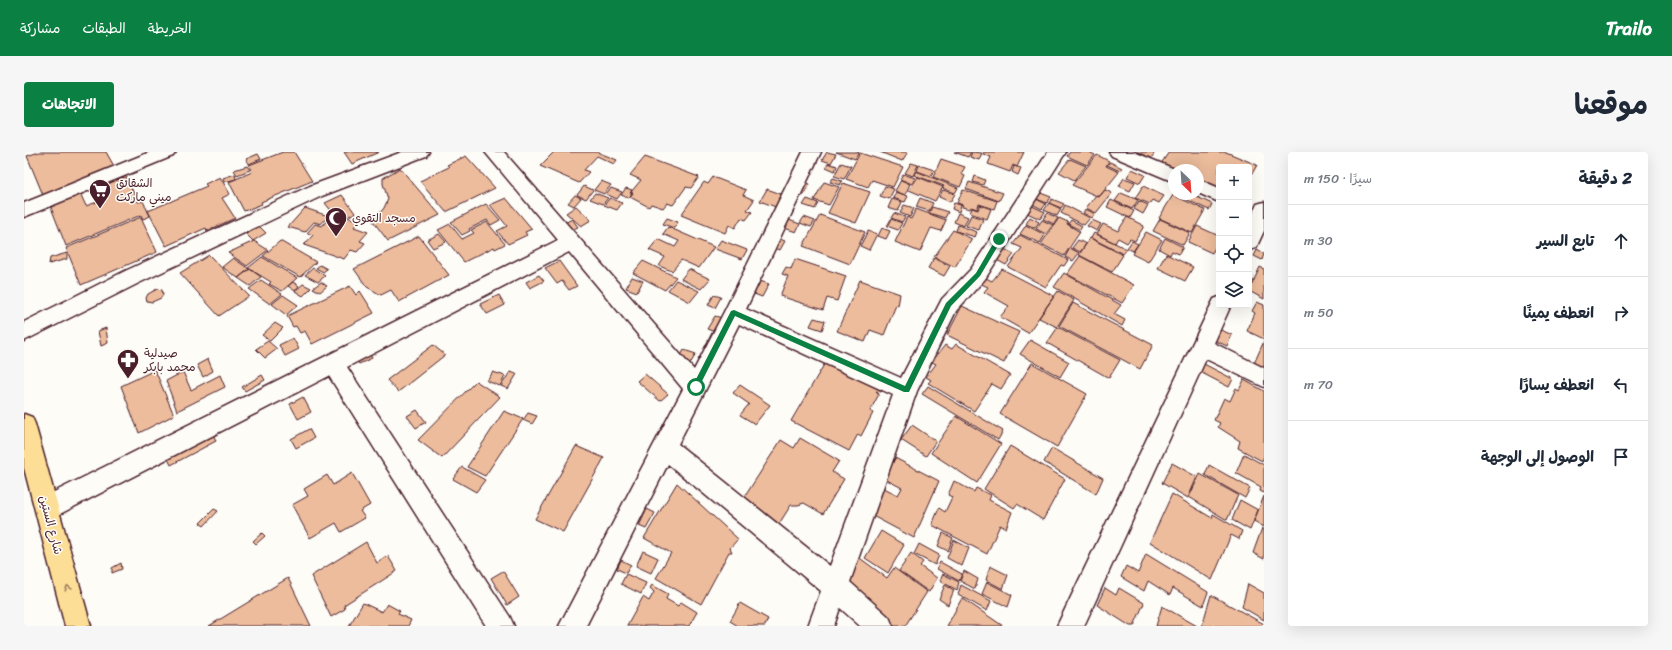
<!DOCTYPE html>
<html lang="ar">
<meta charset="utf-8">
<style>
body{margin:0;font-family:Sriracha,"Playpen Sans Arabic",sans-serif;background:#f6f6f7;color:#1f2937;direction:rtl}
.controls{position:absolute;right:12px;top:12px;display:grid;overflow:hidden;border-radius:4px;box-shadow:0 4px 16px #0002}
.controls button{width:36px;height:36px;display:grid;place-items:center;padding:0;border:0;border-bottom:1px solid #e0e1e3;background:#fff;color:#1f2937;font:20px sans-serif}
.compass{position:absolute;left:1144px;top:12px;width:36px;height:36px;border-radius:50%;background:#fff;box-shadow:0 4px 16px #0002;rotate:155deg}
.stop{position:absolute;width:12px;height:12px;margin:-9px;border:3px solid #0b8043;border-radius:50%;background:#fff}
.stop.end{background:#0b8043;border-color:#fff;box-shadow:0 1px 4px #0008}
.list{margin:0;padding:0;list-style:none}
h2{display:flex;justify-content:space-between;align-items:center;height:52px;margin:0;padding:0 16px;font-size:17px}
h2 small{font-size:13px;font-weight:400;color:#747a83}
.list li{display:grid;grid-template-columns:26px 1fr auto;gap:12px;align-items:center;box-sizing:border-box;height:72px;padding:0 16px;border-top:1px solid #e0e1e3}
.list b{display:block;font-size:15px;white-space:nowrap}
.list em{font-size:13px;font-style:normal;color:#747a83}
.icon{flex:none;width:22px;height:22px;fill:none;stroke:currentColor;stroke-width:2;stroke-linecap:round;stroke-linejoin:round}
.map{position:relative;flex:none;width:1240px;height:474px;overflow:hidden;direction:ltr;border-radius:4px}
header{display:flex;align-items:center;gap:24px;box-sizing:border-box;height:56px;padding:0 20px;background:#0b8043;color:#fff}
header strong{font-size:19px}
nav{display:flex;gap:22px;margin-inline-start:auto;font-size:14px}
.intro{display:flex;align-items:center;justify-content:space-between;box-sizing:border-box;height:96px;padding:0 24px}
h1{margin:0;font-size:28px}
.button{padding:10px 18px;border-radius:4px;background:#0b8043;color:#fff;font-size:14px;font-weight:700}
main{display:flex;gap:24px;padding:0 24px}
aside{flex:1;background:#fff;border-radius:4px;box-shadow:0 4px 16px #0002}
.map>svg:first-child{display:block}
.building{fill:#ecbc9c;stroke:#4a1f2b}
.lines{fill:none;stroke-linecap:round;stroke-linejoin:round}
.minor-casing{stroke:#4a1f2b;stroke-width:3}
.major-casing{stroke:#4a1f2b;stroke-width:3}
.minor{fill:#fdfcf7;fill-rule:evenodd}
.major{fill:#fcde96;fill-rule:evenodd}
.oneway{stroke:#a37e60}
.route{fill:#0b8043}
.labels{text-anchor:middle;stroke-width:3;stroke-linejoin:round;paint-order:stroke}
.poi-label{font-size:12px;fill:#4a1f2b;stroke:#fdfcf7;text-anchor:start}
.street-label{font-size:12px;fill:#4a1f2b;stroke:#fdfcf7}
</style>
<header>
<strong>Trailo</strong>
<nav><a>الخريطة</a><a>الطبقات</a><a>مشاركة</a></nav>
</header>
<div class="intro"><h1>موقعنا</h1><a class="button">الاتجاهات</a></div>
<main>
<aside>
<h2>2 دقيقة<small>سيرًا · 150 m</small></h2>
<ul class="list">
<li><svg class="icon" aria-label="ahead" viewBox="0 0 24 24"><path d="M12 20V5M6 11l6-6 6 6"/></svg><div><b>تابع السير</b></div><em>30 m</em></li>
<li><svg class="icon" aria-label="right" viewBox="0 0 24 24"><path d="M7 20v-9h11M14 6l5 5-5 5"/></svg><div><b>انعطف يمينًا</b></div><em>50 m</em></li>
<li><svg class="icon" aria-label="left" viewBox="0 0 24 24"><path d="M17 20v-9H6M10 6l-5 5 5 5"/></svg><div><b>انعطف يسارًا</b></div><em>70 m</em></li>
<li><svg class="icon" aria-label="arrive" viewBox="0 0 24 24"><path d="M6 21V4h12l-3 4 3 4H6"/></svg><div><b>الوصول إلى الوجهة</b></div></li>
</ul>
</aside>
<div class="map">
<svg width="1240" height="474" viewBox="0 0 1240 474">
<rect width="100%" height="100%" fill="#fdfcf7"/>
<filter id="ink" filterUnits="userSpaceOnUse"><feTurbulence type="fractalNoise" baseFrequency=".025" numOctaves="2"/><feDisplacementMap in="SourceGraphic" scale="8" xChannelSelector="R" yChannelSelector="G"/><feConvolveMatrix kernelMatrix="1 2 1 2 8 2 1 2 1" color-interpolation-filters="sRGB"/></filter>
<g filter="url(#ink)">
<path class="building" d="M15,0H82L90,14L19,43L3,4Z
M259,0H270L288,29L237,50L238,52L220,59L205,30L228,20L225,13Z
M320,0H355L328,12Z
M530,0H573L593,8L590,12L573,4L560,18L565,20L555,31L516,14Z
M803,0L812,2L807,11L798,8Z
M812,0H835L831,7Z
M856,0H884L878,9Z
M930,0H947L944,5Z
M948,0L958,1L955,8L946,5Z
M960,0H1000L993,15L989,13L986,20L964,12L967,5L959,2Z
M1046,0H1065L1071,3L1063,13L1043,4Z
M1102,0H1131L1125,10Z
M1145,0H1202L1233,13L1225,27V15H1195V39L1174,30V18L1150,19L1136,13Z
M836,1L879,15L869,35L848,28L844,35L822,27Z
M234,2L237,7L225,12L222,7Z
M1073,3L1085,9L1082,14L1095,20L1075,45L1048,33Z
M442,4L471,36L422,60L396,29L425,15L423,13Z
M621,5L675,25L667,36L662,35L649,53L643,51L639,56L627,52L625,55L606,45L609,41L607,40L617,28L606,23Z
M917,7L941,15L937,22L941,24L936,35L909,25Z
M1046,7L1062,14L1050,28L1035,20Z
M1086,10L1098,16L1096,19L1083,13Z
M804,11L813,14L811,19L802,15Z
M817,11L827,14L820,27L810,24Z
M887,11L894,13L889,24L881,21Z
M895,13L910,18L907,24L893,19Z
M223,14L226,18L213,23L210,18Z
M990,14L997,16L994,23L988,20Z
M376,16L416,63L364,89L349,69L360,56L364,47L359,32V26Z
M1108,17L1121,23L1116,31L1103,25Z
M892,19L934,36L931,41L918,36L920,34L890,23Z
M211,22L212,27L200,30L199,26Z
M879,22L891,26L888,32L876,27Z
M101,23L114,50L119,49L126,64L119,67L117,63L42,94L26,53L56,41L62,54L73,50L68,37Z
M951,24L961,28L959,33L949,30Z
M196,25L206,42L198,46L211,66L183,79L182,76L142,94L124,59L183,34L181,32Z
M689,25L722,38L719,43L730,48L723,58L728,60L722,68L717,66L711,76L705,73L701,81L657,63L680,30L684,32Z
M894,25L919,35L911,49L885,38Z
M809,26L818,29L816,33L806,30Z
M1100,26L1111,30L1106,39L1095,34Z
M877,28L886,32L881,43L871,39Z
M577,29L587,33L580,42L570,38Z
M778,29L786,32L779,44L771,41Z
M800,30L815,35L805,53L790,48Z
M945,30L979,41L975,49L942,37Z
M819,31L846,40L832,71L804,61Z
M560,34L569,38L562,47L553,43Z
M861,34L870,37L865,47L856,44Z
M1119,34L1140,44L1135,51L1129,48L1126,52L1111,46Z
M587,36L598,40L593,47L582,42Z
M602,36L608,38L606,41H608L605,46L597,43Z
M743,37L757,42L754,47L761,49L757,57L736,49Z
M919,38L931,42L926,50L915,45Z
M939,38L973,49L970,57L955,52L953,57L947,55L946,57L938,55L939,53L933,51Z
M1081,38L1088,41L1072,61L1062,56L1072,43L1075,45Z
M872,40L884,44L881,50L869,46Z
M1014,40L1027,45L1023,51L1010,46Z
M571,41L584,46L579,52L566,47Z
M1097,41L1114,48L1108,57L1091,49Z
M1159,42H1167L1188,52L1185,58L1157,45Z
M318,43L331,61L321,66L309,61L301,51Z
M551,43L557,46L550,54L544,51Z
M1149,43L1181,58L1168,81L1135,66Z
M482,46L508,77L501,80L503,83L484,92L473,79L483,74L466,53Z
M586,46L598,51L593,58L580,53Z
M896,46L909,51L905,59L892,55Z
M1010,46L1022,52L1018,57L1006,51Z
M783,47L794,51L791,57L779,53Z
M868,47L878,50L874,59L864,56Z
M1028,47L1040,52L1037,56L1025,51Z
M1087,48L1110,59L1106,66L1083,55Z
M1115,49L1124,53L1119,62L1110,57Z
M930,51L937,53L935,60L928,57Z
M1025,51L1037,57L1033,64L1020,58Z
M462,52L476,68L467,73L463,68L445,77L446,79L438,83L427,70Z
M880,53L890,56L886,65L876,61Z
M956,53L967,57L963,67L946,61L948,56L954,58Z
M1006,53L1021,60L1016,67L1001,60Z
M1041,53L1066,66L1060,73L1037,61Z
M552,54L567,68L557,74L542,61Z
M908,55L924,60L921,66L905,61Z
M281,56L304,64L297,72L290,70L281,80L264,75Z
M892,57L922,68L917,79L907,76L896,100L871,90L883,65L887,67Z
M1062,57L1071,62L1068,66L1059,61Z
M870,61L881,65L878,70L867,66Z
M934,61L944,65L940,74L930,70Z
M1023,61L1034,66L1030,72L1019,67Z
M796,63L841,80L826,112L779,94Z
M947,63L959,67L955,78L942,74Z
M117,65L133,100L57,133L42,96Z
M323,65L335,69L330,75L344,80L336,89L341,91L333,100L327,98L320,107L280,93L289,83L283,81L291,72L298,74L305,66L318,70Z
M780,65L791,69L787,75L776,71Z
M1006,65L1015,70L1011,76L1002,72Z
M1103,65L1120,74L1111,89L1106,87L1103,91L1094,86L1091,91L1073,82L1079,72L1094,79Z
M643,66L654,70L650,76L639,72Z
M1035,66L1044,70L1043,72L1056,80L1040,104L1017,92Z
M548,67L554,75L545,79L539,72Z
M762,67L776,72L772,80L758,75Z
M867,67L878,71L874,78L863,74Z
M1136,67L1166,81L1159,93L1129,79Z
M1018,68L1029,73L1022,82L1012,77Z
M1047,68L1058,74L1056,78L1044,72Z
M1068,68L1077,72L1073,79L1063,74Z
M463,70L481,92L471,97L470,95L440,110L414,78L426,72L438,87L450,81L447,78Z
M934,73L953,80L951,85L932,79Z
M1002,73L1021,83L1016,91L996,82Z
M235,74L242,81L229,89L222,82Z
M1173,74L1195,84V89L1188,101L1164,90Z
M644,75L690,95L675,116L657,108L648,119L635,114L641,105L625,98L634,87L651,95L655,89L639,82Z
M858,76L866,79L862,87L854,84Z
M929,78L948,87L931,115L910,105Z
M844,79L853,82L845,98L836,94Z
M1122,80L1138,88L1124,110L1108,102Z
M1070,81L1103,97L1099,102L1067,86Z
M415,82L422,90L409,96L403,88Z
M996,83L1044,108L1040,114L1037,113L1022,135L984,115L998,96L989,92Z
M395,84L425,123L375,150L367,138L357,143L343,135L330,117Z
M751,85L761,89L756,98L746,94Z
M1066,86L1099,103L1088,120L1055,103Z
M1141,86L1159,95L1155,102L1148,99L1146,103L1135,97Z
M697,88L723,98L718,107L691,97Z
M1054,88L1062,92L1056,100L1048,96Z
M230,89L244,98L223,114L204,101Z
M256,89L292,110L276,125L239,104Z
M1108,89L1114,92L1109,99L1103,96Z
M978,96L990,102L982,113L969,106Z
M1046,96L1055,101L1049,109L1041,105Z
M1233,98L1240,102L1238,108L1230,104Z
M43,101V107L25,112L26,106Z
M1142,102L1169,115L1161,129L1134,116Z
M185,103L225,144L195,164L156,121Z
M1056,104L1110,133L1098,151L1043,122Z
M238,105L273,126L258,139L245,132L247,130L224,116Z
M209,106L225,117L214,126L198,115Z
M910,106L926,114L920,124L904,116Z
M771,107L822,124L813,149L803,146L799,158L756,144L764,124L758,122L762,115L767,117Z
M535,109L553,134L545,138L538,129L533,132L521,116Z
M619,109L652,125L641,138L609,121Z
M296,113L303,117L299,120L292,116Z
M1236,115L1240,117V147L1225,139Z
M289,116L301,124L294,130L281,123Z
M226,117L237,125L226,134L214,126Z
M665,117L686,127L677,137L657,127Z
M978,117L1030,144L1004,181L976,165L985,154L960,140L964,135L955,131L960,125L968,129Z
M1040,121L1097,153L1090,162L1101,168L1098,174L1030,135Z
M515,123L520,129L506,136L502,130Z
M608,125L619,129L613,140L602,136Z
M237,128L258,142L246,152L225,137Z
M652,128L675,139L666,150L644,138Z
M836,128L876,142L874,154L872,153L860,183L846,178L841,190L813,179Z
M736,129L745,132L738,145L730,142Z
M269,130L275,134L271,139L264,134Z
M297,130L303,134L296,140L289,136Z
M279,132L287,136L279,144L271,139Z
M326,134L332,143L336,139L350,161L288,192L281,179L276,181L272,174L269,175L263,164Z
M133,137L138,138L139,142L137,146L128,150L123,149L122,146L124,142Z
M1034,139L1050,148L1033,175L1015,166Z
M259,143L274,153L262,163L248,152Z
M475,143L481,153L463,162L456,152Z
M690,143L697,145L691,156L684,153Z
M1233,150L1240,153V187L1223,179L1231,161L1228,159Z
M1049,151L1129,193L1116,217L1035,174Z
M938,154L995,180L980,211L923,183Z
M691,164L698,166L691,180L683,177Z
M790,166L801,169L798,178L786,174Z
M251,171L259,176L246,189L238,183Z
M1034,175L1096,208L1085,226L1023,191Z
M82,176L84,191L77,194L74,179Z
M1195,177L1208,183L1203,194L1190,188Z
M269,186L275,197L261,204L255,193Z
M1006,188L1045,210L1036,225L996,202Z
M244,189L253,197L241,206L232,197Z
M1240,189V222L1228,216Z
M932,192L986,223L977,237L968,232L950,259L904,231L907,228L902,225L912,212L908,210L921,193L928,197Z
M409,193L421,203L374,240L363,228Z
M660,198L672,202L666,212L655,207Z
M345,201L348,206L335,212L332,208Z
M184,207L189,219L179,225L173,213Z
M801,211L858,239L857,240L852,239L855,242L846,259L849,261L837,284L834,282L825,299L767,269Z
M1008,211L1063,242L1033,295L976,262Z
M1180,212L1209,227L1205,235L1176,220Z
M131,218L150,263L115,281L97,234Z
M159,220L167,238L196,223L201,235L153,259L142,229Z
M469,220L481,224L476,234L463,229Z
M486,220L493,222L484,237L477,234Z
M621,222L644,242L636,249L613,229Z
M238,223L241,228L221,239L218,235Z
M1220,228L1240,239V304L1238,309L1214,296L1216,289L1194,275L1196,271L1190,268L1200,246L1206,249L1212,236L1215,238Z
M452,229L476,245L418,306L394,288Z
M716,233L746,253L731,272L716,263L725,252L709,241Z
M904,234L979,279L974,288L898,242Z
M279,245L287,260L274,267L266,252Z
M393,258L402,270L392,276L383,264Z
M480,259L499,267L461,324L443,315Z
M504,261L513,264L508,272L499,268Z
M932,264L977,292L953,331L907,301Z
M888,273L912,289L902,304L877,288Z
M285,277L290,286L272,296L267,287Z
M189,282L192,289L147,313L144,307Z
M776,286L815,309L808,320L820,327L799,362L780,351L774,353H767L753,375L716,352L757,288L770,296Z
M552,294L580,306L539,380L511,367Z
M986,294L1041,327L1019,368L993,352L990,356L960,337Z
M1028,296L1079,326L1072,342L1020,310Z
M1220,302L1240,313V341L1236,339L1237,335L1212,321Z
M871,306L915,329L890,386L843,361L856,334L874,343L878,336L861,327Z
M1148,311L1173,325L1164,346L1138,331Z
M1185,313L1226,336L1221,346L1181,323Z
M438,315L461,328L452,340L429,327Z
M328,321L346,353L336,359L341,366L317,380L312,371L286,386L268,353L284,344L280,337L303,323L309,333Z
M1176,322L1214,343L1203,368L1165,345Z
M930,329L950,340L952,336L967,343L965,348L988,360L982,376L976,373L963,402L908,373L915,356L921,360L928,345L924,343Z
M653,331L714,387L706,396L708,400H705L677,452L632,426L647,401L620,386Z
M1148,342L1188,366L1189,362L1218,379L1215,387L1207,383L1188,428L1126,390Z
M1240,344V375L1230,369Z
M1216,348L1234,358L1226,378L1208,368Z
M190,357L194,359L180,374L176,371Z
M623,357L631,361L622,377L615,374Z
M1238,376L1240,377V407L1229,401Z
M857,379L880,393L864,421L841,406Z
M238,381L241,384L232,392L229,389Z
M919,381L929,386L924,399L914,394Z
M930,388L945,396L938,414L923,406Z
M342,390L353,411L364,404L373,419L320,453L321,457L307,465L287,424Z
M895,392L915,403L911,413L890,402Z
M619,399L634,406L627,421L612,414Z
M887,401L899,410L896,414L913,426L905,440L875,419Z
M1122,402L1184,440L1179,454L1149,436L1146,443L1124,429L1120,439L1097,425L1102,414L1114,421Z
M833,404L863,426L870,416L903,440L881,474H868L813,431Z
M597,408L607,413L602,421L593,417Z
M916,410L938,422L935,429L913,417Z
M97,411L98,417L88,421V416Z
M966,414L984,423L979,437L962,428Z
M479,419L495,445L483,453L467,426Z
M940,419L954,427L951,437L936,429Z
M602,422L622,431L617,442L597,432Z
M919,422L935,430L933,438L916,429Z
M264,426L287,474H185Z
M963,430L988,443L984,455L958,442Z
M1224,432L1240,441V468L1218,455Z
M628,433L644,442L642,447L654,454L657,450L673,460L665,474H603L619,445L625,449L630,440L626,436Z
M921,433L930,438L924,453L915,447Z
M937,433L967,449L963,459L934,442Z
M1081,436L1092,443L1095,436L1120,451L1110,474H1106L1073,453Z
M1187,443L1240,472V474H1178Z
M938,446L979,474H923Z
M339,451L358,460L363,452L376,459L374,462L387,468L384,474H325Z
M716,451L744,467L741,474H714L706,469Z
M1138,454L1173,474H1132Z"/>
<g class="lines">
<g class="minor-casing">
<path id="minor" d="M126,0H152L149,4L0,65V51Z
M378,0H405L402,4L298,44L115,131L0,189V170L101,119L286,34Z
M461,0H480L670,218L701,158L779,0H797L722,157L877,226L918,147L947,117L1024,0H1042L961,127L932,159L893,239L826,430L865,465L869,474H836L816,456L810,474H784L797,439L644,312L562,474H535L659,237L545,100L323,215L486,465L490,474H462L305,224L32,364L23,368L14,364L11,356L14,348L534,88ZM715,172L869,243L806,414L654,292Z
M1085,0H1110L1153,18H1150V30L1088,4Z
M1174,27L1195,36V50L1174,41Z
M1240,50V79L1232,96L1225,98V70L1233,52Z
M1195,145V153H1207L1190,191L1240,216V235L1182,207L1060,474H1033L1187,153L1190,147Z"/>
</g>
<g class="major-casing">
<path id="major" d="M0,262L8,265L11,272L67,474H41L0,316Z"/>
</g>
<use href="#minor" class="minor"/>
<use href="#major" class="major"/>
</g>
<defs><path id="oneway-chevron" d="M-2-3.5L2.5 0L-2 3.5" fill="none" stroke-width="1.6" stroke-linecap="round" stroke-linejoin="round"/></defs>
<use class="oneway" href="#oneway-chevron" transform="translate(44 436) rotate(-105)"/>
</g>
<path class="route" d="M973,85L978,87L956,124L927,154L885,240H880L711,164L674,237H669V233L707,159L710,158L881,234L922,151L952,121Z"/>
<defs>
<g id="supermarket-pin" transform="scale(1.15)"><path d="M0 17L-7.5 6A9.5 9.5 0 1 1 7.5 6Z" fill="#4a1f2b" stroke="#fdfcf7"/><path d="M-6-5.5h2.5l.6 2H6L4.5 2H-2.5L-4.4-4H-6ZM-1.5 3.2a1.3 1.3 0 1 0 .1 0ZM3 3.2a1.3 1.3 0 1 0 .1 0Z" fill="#fff"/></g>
<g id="mosque-pin" transform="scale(1.15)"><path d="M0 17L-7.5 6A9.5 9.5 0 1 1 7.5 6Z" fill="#4a1f2b" stroke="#fdfcf7"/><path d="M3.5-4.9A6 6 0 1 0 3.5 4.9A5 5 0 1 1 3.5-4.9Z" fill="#fff"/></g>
<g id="pharmacy-pin" transform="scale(1.15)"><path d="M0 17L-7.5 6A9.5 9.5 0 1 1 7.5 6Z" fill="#4a1f2b" stroke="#fdfcf7"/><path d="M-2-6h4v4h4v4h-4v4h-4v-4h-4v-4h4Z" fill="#fff"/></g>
</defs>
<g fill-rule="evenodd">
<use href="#supermarket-pin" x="76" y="38"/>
<use href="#mosque-pin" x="312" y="66"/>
<use href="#pharmacy-pin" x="104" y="208"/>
</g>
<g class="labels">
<g class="poi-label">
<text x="92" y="35">الشقائق<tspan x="92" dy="14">ميني ماركت</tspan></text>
<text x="328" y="70">مسجد التقوي</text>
<text x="120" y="205">صيدلية<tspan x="120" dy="14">محمد بابكر</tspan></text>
</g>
<g class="street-label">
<text transform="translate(27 373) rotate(75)" y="4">شارع الستين</text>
</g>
</g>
</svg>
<div class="controls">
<button>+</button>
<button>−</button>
<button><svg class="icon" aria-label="locate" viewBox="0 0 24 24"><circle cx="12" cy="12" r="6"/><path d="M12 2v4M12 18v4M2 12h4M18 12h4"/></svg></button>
<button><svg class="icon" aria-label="layers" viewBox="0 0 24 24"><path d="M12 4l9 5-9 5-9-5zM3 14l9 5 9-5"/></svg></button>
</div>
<svg class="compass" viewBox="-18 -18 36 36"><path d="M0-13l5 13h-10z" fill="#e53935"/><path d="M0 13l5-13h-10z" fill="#747a83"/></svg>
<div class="stop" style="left:672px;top:235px"></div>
<div class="stop end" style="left:975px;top:87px"></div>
</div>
</main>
